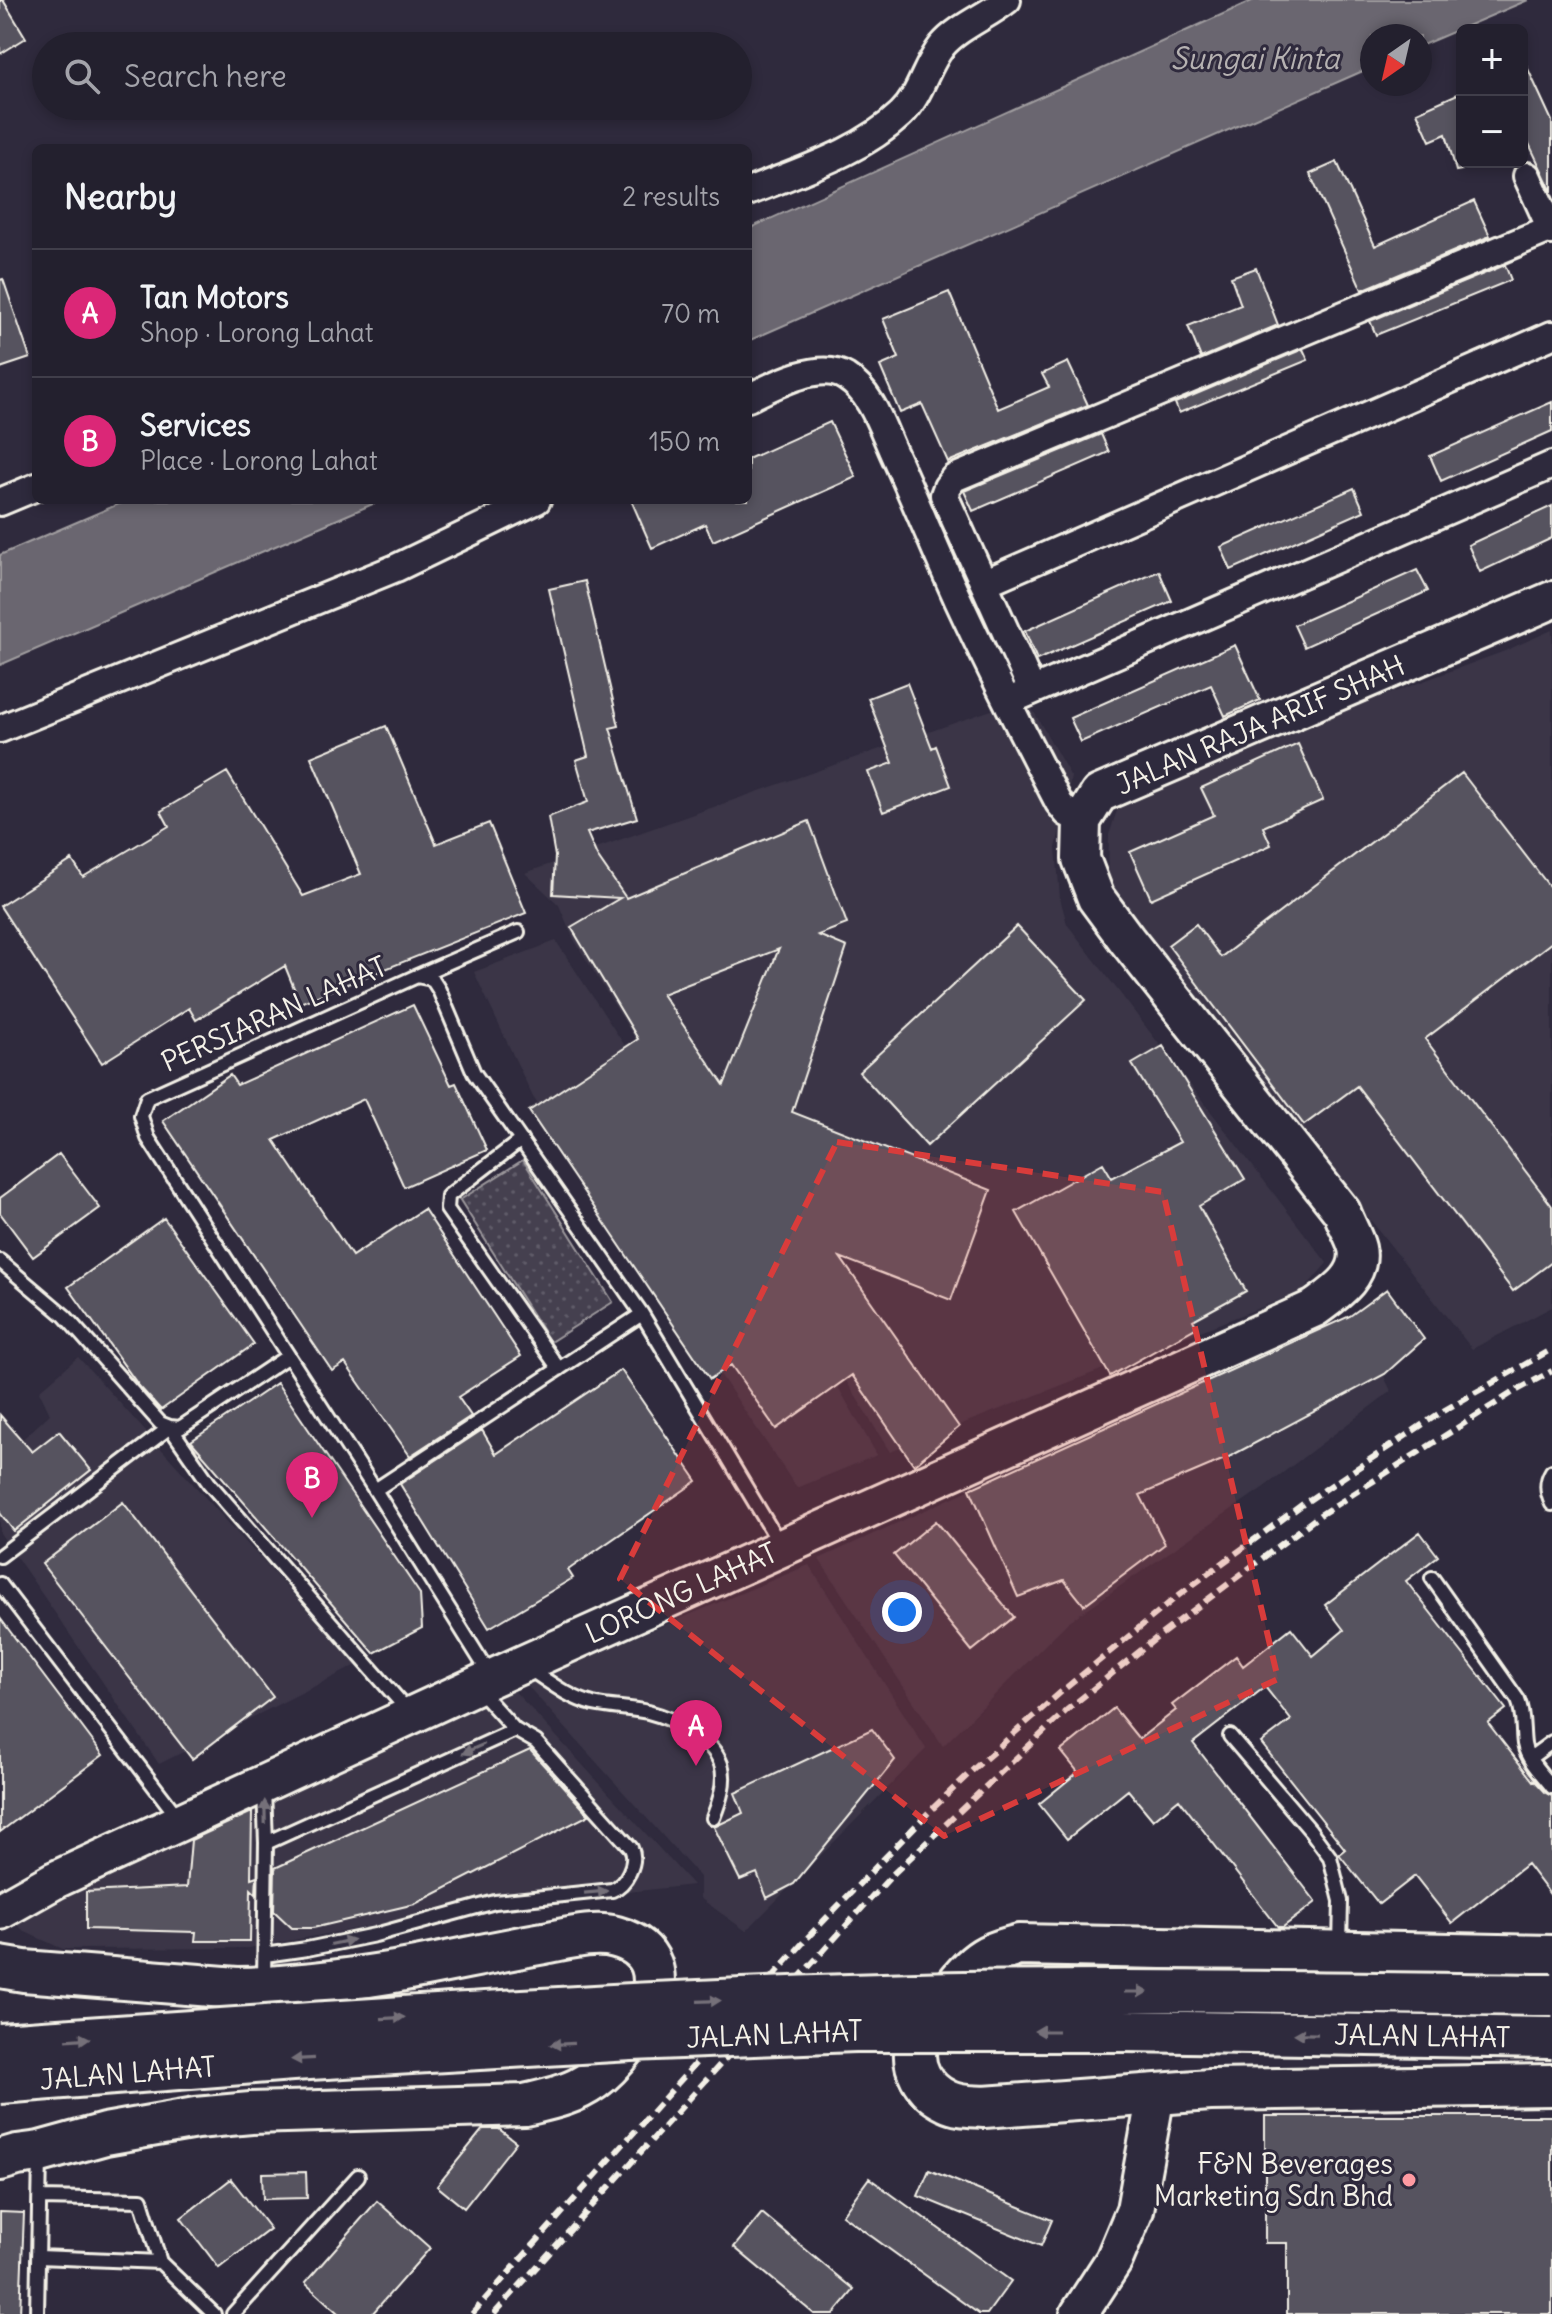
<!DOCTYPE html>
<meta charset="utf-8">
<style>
body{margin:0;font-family:Delius,sans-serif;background:#2b2836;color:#f1f3f6}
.controls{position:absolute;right:24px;top:24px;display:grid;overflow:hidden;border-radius:12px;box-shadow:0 4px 12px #0003}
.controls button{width:72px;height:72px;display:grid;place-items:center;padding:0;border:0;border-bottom:2px solid #403e4a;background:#23202e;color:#f1f3f6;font:40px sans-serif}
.compass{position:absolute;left:1360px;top:24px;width:72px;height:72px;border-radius:50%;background:#23202e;box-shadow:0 4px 12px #0003;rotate:214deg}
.you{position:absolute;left:902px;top:1612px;width:28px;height:28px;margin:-20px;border:6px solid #fff;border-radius:50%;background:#1a73e8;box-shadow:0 0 0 12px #1a73e833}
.badge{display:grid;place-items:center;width:52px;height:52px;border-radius:50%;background:#db2777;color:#fff;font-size:26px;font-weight:700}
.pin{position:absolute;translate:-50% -66px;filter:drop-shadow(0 2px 4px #0008)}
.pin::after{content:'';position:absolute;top:42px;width:28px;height:24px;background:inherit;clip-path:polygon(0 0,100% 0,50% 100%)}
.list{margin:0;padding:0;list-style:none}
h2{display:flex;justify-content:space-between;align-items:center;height:104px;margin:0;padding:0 32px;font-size:34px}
h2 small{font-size:26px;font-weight:400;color:#a3a3aa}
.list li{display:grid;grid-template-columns:52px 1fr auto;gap:24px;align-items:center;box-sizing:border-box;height:128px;padding:0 32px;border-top:2px solid #403e4a}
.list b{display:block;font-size:30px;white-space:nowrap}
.list p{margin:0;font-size:26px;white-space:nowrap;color:#a3a3aa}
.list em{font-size:26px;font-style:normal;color:#a3a3aa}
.icon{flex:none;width:44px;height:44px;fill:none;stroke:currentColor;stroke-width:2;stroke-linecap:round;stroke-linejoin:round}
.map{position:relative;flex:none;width:1552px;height:2314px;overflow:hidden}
.search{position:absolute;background:#23202e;box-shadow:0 4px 12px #0003;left:32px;top:32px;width:720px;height:88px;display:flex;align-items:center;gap:20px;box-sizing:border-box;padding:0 28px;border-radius:44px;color:#a3a3aa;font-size:30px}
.panel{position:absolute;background:#23202e;box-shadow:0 4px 12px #0003;left:32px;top:144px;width:720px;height:360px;border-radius:12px}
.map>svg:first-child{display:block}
.built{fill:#3b3647}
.park{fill:url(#park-dots);stroke:#9c989c;stroke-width:2}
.water{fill:#6a6670;stroke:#a19ea0;stroke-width:2}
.building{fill:#56525f;stroke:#f4f1e8;stroke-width:2;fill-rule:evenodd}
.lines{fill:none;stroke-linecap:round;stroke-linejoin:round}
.lane-casing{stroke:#f4f1e8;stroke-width:18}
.street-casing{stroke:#f4f1e8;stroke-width:32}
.secondary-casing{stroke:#f4f1e8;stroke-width:42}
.primary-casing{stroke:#f4f1e8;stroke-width:46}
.lane{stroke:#2f2a3d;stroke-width:12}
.street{stroke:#2f2a3d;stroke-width:26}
.secondary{stroke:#2f2a3d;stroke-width:36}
.primary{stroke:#2f2a3d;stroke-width:40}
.rail{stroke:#f4f1e8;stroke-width:6;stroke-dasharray:12 6;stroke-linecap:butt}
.primary-bridge-casing{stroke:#f4f1e8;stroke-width:46;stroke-linecap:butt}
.primary-bridge{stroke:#2f2a3d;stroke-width:40}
.oneway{fill:#747079}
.marked{fill:#d93c3b;fill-opacity:0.2;stroke:#d93c3b;stroke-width:6;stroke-dasharray:16 10;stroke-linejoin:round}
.poi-dot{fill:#ff9aa2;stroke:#2f2a3d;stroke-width:3}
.labels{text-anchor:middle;stroke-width:6;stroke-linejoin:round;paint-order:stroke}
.street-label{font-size:28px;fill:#f4f1e8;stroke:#2f2a3d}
.poi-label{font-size:28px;fill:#f4f1e8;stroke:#2f2a3d;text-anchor:end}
.water-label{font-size:30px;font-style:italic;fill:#b6b2b2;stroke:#2f2a3d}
</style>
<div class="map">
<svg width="1552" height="2314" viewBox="0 0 1552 2314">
<defs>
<pattern id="park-dots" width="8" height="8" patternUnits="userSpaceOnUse" patternTransform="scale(2)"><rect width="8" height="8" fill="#454050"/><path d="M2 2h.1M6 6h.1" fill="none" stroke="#605c69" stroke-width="1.8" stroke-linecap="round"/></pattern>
</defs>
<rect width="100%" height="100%" fill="#2f2a3d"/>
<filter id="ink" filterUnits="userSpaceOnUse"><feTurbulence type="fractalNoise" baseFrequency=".0125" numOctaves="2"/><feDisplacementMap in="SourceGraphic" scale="16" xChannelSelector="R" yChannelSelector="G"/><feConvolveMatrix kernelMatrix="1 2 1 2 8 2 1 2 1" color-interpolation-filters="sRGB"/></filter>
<g filter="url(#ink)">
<path class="built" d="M1552,630V1307L1472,1349L1108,886L1109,835L1123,792L1505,651Z
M1026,698L1071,777L1056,848L1060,898L1067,924L1327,1263L1303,1291L890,1452L573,938L559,905L525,873Z
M556,941L763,1256L877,1455L797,1488L533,1097L474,972Z
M1354,1313L1391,1391L1264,1487L1068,1622L943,1746L819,1559Z
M78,1357L357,1665L159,1764L0,1533V1460L50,1414L39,1391Z
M809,1565L926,1749L746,1931L700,1898V1877L525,1683Z
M509,1685L693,1885L460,1910L249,1948L63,1949L23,1931L11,1915Z"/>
<path class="park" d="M523,1160L613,1302L550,1342L460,1200Z"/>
<path class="water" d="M1254,0H1528L1420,46V36H1372V67L748,341V229Z
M128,500H382L0,665V555Z"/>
<path class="building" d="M0,0H3L26,38L0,54Z
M1522,56L1552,121V192L1522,129Z
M1462,92V170L1456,171L1446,134L1430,141L1417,112Z
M1337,162L1375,246L1474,201L1490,236L1362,290L1310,174Z
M1505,265L1511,280L1376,335L1370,321Z
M1256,268L1278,325L1201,358L1188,326L1241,305L1231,277Z
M3,279L30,358L0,368V280Z
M949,292L998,409L1049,387L1042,374L1068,362L1088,405L948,462L922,404L900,413L880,366L899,358L883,319Z
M1303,349L1308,360L1179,413L1175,403Z
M1552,402V431L1441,481L1430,456Z
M830,422L856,477L713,541L705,524L652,548L631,500H748V459Z
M1101,434L1109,452L973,511L964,491Z
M1354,488L1364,511L1231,570L1221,547Z
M1552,506V538L1480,572L1468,545Z
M1417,570L1428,591L1304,647L1294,625Z
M1159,571L1172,601L1037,660L1025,631Z
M585,581L619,726L610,728L637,818L587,833L597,856L626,898L809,821L847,924L818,935L847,947L792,1112L991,1190L951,1300L840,1257L959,1427L914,1465L852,1375L776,1429L731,1365L710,1379L529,1111L638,1039L571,927L620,898L553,894L555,856L548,817L588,802L576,760L588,756L549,589ZM779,949L778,951L724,1085L662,994Z
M1235,645L1260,700L1225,716L1211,685L1081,742L1070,718Z
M907,683L932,748L936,746L951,786L883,812L868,772L893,763L868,698Z
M386,726L436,844L489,823L526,913L300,1003L285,966L196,1020L189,1008L102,1063L0,906L72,860L83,877L169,826L161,811L227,772L303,896L361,874L311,757Z
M1298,744L1323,800L1263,827L1271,845L1151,899L1130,852L1214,815L1201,788Z
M1462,773L1552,890V942L1425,1039L1552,1206V1262L1513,1291L1357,1086L1304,1125L1168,945L1196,924L1221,957Z
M1017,926L1086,1000L927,1146L859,1072Z
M413,1005L451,1085L456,1083L487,1150L404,1187L364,1099L274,1140L352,1256L424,1209L521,1356L458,1397L471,1416L410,1456L345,1363L332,1371L163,1121L230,1075L237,1085Z
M1163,1046L1245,1179L1199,1206L1246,1291L1193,1320L1197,1327L1110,1376L1016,1212L1103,1163L1112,1178L1180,1142L1132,1064Z
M59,1154L100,1208L33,1257L0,1213V1198Z
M164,1218L254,1344L161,1410L139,1386L68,1287Z
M1387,1289L1424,1339L1385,1374L1227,1458L1140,1495L1165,1544L1084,1605L1064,1580L1018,1597L970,1489L1350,1316Z
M621,1370L697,1481L568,1570L573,1578L489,1628L400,1484L482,1430L496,1454Z
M277,1383L420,1594L422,1628L374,1653L191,1441Z
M0,1415L32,1452L59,1431L91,1470L14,1531L0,1513Z
M123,1502L273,1697L192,1759L42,1564Z
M936,1521L1014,1617L972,1651L894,1555Z
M1420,1532L1438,1556L1406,1581L1506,1709L1488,1723L1533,1781L1534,1780L1546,1793L1552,1796V1897L1527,1864L1452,1923L1415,1876L1379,1904L1339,1854L1345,1849L1261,1743L1291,1720L1265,1687L1193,1743L1316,1902L1283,1927H1278L1179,1799L1153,1820L1128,1790L1067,1839L1039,1804L1078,1772L1061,1751L1114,1708L1139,1739L1176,1710L1172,1705L1236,1656L1243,1666L1291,1628L1313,1656L1344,1630L1325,1605Z
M0,1618L103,1755L0,1832Z
M872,1729L895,1760L794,1884L767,1898L757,1873L740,1880L714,1827L743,1813L735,1793Z
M530,1750L589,1815L415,1904L313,1928H292L274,1911L275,1868Z
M252,1812L251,1878L257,1876L256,1894L251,1889L250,1941H195L196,1932L86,1929V1892L187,1887L191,1840Z
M1265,2116H1552V2314H1287V2243H1265Z
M483,2129H499L516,2142L464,2208L437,2186Z
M929,2170L1052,2220L1041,2246L918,2196Z
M306,2172L307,2198L263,2199L262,2173Z
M869,2178L1011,2281L987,2314H979L842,2215Z
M231,2179L270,2229L219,2268L181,2218Z
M377,2201L430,2248L372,2314H339L305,2283Z
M0,2212L24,2213L20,2314H0Z
M762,2213L854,2290L834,2314H814L734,2247Z"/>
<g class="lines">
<g class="lane-casing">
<path id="lane" d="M417,976L518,932
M521,1140L448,1196L447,1209L559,1369
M0,1261L65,1316L160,1423L170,1427L180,1428L288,1356
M1552,1471C1545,1482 1546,1492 1552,1504
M375,1490L642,1314
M0,1556L170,1427L209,1483L409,1712
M1432,1578L1518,1700C1524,1714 1522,1729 1524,1744C1527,1760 1542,1774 1552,1787
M0,1584L180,1820
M528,1668C549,1682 569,1698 593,1704C611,1708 630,1708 648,1712C675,1719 711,1737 721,1764C727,1781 719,1803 713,1818
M490,1675L375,1490L148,1138L141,1116L147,1098L417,976L432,979L439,990L474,1073L642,1314L781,1546
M1230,1736L1310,1830L1330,1857L1341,1901L1340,1945
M1530,1758L1552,1742
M264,1789L266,1843L515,1730L477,1688
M265,1955L307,1949L375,1935L495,1902L612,1890C626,1885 638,1862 631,1848L536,1742L515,1730
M264,1980L266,1843
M40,2198L141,2200L160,2262L214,2314
M39,2257L160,2262
M37,2314L40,2156
M233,2314L358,2176"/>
</g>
<g class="street-casing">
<path id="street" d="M1527,176L1552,231
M748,192C799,171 860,153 901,114C921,95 925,67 942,46C958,27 987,16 1007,0
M748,398C772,386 820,360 846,377C872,393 882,428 894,454C916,502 936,552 958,600C990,669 1024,736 1059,803L1067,813L1082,821
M0,502L36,487
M984,583L1552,335
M1032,690L944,495L947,487L954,478L1552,228
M1016,698L1552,465
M0,729L396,568L537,500"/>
</g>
<g class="secondary-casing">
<g id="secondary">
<path id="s1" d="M0,1911L55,1880L492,1678L1315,1308C1334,1294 1363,1276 1357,1248C1354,1236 1346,1224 1342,1212L1127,940L1096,898L1081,859L1082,821L1099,794L1552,600"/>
<path d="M1079,2314L1114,2260L1135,2210L1156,2094"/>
</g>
</g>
<g class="primary-casing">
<path id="primary" d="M1552,1956L1019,1945C1006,1949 995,1951 984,1958C968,1968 957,1984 945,1999C936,2011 923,2026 918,2040C908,2066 925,2091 947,2101C959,2107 972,2106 984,2107L1210,2090L1552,2085
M0,1967L24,1971L237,1988C288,1987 338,1981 388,1973C440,1964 492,1952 544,1943C566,1939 594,1931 616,1937C695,1959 632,2051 593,2080C572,2095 550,2099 525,2105L251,2113L196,2118L105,2134L40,2152L17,2155L0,2160"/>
</g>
<use href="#lane" class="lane"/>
<use href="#street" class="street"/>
<use href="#secondary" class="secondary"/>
<use href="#primary" class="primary"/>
<path class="rail" d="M472,2314L810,1935L928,1813L976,1767L1061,1692L1179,1595L1303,1504L1443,1411L1552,1349
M494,2314L893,1874L1068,1709L1155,1639L1320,1515L1512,1393L1552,1371"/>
<g class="primary-bridge-casing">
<g id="primary-bridge">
<path d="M0,2044C283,2025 566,2004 849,1995C1083,1987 1318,1993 1552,1995"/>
<path id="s2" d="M0,2083L292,2060L631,2040L855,2031H1125L1552,2038"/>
</g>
</g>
<use href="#primary-bridge" class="primary-bridge"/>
</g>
<defs><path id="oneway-solid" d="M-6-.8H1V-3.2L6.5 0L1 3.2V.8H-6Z" transform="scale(2)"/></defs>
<g class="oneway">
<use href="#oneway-solid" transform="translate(473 1749) rotate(156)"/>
<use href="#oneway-solid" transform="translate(265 1812) rotate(-91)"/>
<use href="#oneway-solid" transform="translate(596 1892) rotate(-5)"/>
<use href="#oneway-solid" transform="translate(342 1942) rotate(-12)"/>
<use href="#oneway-solid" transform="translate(1136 1992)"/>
<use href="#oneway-solid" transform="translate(709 2001) rotate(-2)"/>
<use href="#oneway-solid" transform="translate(393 2018) rotate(-3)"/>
<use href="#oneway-solid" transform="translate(1046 2031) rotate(180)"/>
<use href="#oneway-solid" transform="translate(1306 2034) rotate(-179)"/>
<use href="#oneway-solid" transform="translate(78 2039) rotate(-4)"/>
<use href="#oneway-solid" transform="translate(562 2044) rotate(177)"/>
<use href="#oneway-solid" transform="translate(303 2059) rotate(177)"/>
</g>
</g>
<path class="marked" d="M837,1142L1163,1192L1278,1679L944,1836L620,1579Z"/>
<circle class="poi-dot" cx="1409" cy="2180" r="8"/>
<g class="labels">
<g class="street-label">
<text dy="10" stroke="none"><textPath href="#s1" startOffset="2250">JALAN RAJA ARIF SHAH</textPath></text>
<text transform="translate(274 1014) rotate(-24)" y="10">PERSIARAN LAHAT</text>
<text dy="10" stroke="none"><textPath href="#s1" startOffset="752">LORONG LAHAT</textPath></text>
<text dy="10" stroke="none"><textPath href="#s2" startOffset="776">JALAN LAHAT</textPath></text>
<text dy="10" stroke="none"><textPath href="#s2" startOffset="1424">JALAN LAHAT</textPath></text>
<text dy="10" stroke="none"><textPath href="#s2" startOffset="128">JALAN LAHAT</textPath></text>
</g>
<g class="poi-label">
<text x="1393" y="2174">F&amp;N Beverages<tspan x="1393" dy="32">Marketing Sdn Bhd</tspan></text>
</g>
<g class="water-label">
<text x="1255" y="69">Sungai Kinta</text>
</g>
</g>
</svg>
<div class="controls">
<button>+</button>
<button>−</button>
</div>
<svg class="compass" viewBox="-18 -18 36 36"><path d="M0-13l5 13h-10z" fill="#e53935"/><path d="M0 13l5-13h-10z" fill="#a3a3aa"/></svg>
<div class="you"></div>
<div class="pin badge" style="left:696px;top:1766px">A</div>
<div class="pin badge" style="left:312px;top:1518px">B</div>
<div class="search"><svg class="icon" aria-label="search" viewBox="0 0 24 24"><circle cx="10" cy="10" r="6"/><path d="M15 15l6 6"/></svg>Search here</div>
<section class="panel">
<h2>Nearby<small>2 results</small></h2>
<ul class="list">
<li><span class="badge">A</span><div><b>Tan Motors</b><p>Shop · Lorong Lahat</p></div><em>70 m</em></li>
<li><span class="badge">B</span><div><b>Services</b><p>Place · Lorong Lahat</p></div><em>150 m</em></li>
</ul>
</section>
</div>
